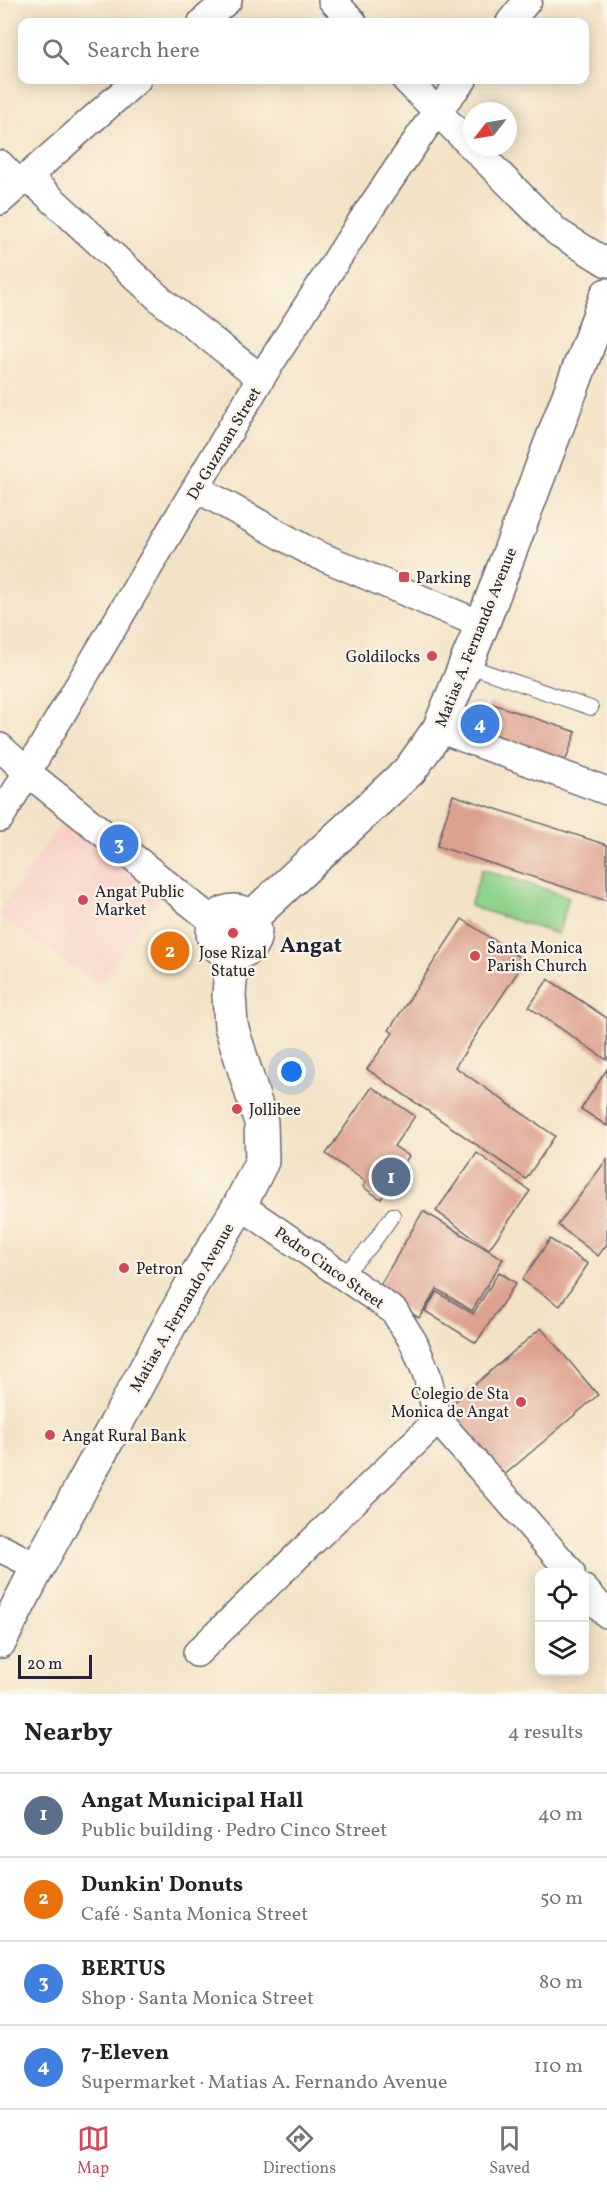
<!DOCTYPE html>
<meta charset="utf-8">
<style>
body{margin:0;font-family:Vollkorn,serif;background:#f6f6f6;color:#222}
.controls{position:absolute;right:18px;bottom:18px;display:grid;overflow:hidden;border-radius:12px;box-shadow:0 3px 15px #0003}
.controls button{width:54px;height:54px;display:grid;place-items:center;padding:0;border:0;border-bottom:2px solid #e0e0e0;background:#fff;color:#222;font:30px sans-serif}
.compass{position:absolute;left:463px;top:102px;width:54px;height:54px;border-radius:50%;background:#fff;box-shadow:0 3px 15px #0003;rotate:239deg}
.scale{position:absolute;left:18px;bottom:15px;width:74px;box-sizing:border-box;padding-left:6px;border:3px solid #22223b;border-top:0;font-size:16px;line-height:21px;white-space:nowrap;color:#22223b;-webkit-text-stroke:4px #fcf5e5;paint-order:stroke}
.you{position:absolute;left:292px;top:1072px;width:21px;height:21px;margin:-15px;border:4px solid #fff;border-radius:50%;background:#1a73e8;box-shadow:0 0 0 9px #1a73e833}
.badge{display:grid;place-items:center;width:39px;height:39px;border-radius:50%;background:#d1495b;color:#fff;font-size:20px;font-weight:700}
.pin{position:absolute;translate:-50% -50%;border:3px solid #fff;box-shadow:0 2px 6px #0006}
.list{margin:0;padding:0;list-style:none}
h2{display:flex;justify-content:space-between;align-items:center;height:78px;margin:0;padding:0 24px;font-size:26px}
h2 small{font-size:20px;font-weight:400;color:#767676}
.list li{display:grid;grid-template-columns:39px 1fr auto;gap:18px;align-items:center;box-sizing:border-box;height:84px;padding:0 24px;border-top:2px solid #e0e0e0}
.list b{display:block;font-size:22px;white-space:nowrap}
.list p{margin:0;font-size:20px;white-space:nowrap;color:#767676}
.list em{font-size:20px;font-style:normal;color:#767676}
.icon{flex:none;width:33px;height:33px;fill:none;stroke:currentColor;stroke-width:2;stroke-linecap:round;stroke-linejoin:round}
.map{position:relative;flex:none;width:607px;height:1694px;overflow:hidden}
.search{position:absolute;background:#fff;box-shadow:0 3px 15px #0003;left:18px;right:18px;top:18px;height:66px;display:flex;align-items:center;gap:15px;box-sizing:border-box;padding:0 21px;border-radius:12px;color:#767676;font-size:22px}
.sheet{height:414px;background:#fff}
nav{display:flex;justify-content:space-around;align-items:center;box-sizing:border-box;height:84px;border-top:2px solid #e0e0e0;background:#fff;font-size:16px;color:#767676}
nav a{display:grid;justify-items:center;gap:3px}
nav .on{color:#d1495b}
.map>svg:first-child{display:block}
.built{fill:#f7d1c8}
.green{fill:#91d38b;stroke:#5a7a63;stroke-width:1.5}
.building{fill:#dda18f}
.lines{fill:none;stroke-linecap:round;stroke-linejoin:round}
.service-casing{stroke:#6b666c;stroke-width:16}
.minor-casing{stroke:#6b666c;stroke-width:30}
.primary-casing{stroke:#6b666c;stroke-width:36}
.service{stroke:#fff;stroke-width:14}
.minor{stroke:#fff;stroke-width:27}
.primary{stroke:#fff;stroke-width:33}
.poi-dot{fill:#d1495b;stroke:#fcf5e5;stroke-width:2}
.labels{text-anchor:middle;stroke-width:4.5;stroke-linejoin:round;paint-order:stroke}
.street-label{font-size:16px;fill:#22223b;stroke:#fcf5e5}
.poi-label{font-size:16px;fill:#22223b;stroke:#fcf5e5;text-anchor:start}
.district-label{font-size:22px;font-weight:bold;fill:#22223b;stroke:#fcf5e5}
</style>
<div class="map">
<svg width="607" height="1694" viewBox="0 0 607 1694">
<rect width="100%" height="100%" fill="#fcf5e5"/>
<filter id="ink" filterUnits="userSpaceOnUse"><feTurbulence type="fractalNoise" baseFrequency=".0167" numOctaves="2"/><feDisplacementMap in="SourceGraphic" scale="12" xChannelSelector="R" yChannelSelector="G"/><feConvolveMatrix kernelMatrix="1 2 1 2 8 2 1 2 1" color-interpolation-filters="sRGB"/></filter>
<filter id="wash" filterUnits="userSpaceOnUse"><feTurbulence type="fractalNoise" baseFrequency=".008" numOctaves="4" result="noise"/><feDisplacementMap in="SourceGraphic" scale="24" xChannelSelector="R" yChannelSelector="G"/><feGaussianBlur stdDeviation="1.35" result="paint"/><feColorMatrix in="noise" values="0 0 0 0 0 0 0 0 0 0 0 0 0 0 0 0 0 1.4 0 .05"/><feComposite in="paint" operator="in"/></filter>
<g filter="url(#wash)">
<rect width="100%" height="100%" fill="#f3e3c6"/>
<path class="built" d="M64,818L165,889L99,985L0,916V911Z"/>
<path class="green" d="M482,869L569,897L558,934L470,906Z"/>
<g id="blocks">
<path class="building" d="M490,703L576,732L565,762L480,732Z
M453,795L607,845V901L437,846Z
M462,919L525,961L455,1067L555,1136L526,1179L367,1069L393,1033L389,1030Z
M548,979L607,1018V1060L529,1007Z
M607,1069V1126L581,1109Z
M372,1087L415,1116L394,1146L409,1156L381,1199L363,1187L366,1182L326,1154Z
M477,1153L530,1191L489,1249L436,1211Z
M607,1159V1244L598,1256L558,1225Z
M423,1211L503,1259L472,1311L437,1289L419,1318L376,1292Z
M550,1239L588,1264L560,1306L522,1280Z
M499,1272L516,1283L476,1343L425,1311L437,1292L473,1314Z
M541,1328L598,1395L502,1477L445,1410Z"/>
</g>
</g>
<g filter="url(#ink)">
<use href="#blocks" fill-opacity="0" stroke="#6b666c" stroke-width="1.5"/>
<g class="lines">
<g class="service-casing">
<path id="service" d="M466,665L591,708
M343,1275L370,1247L393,1215"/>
</g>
<g class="minor-casing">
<path id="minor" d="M332,0L353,22
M202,22L228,0
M510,22L528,0
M406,80L557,232L607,263
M0,164L19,184
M27,176L163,302L261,378
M0,201L137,80
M196,488L309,551L482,625
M439,729L607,791
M0,747L27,772L214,922
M0,818L261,378L359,225L436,112L463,80
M240,1205L394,1311L414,1343L427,1375L438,1420L571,1572
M0,1548L38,1567
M584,1589L607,1614
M197,1653L438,1420"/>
</g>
<g class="primary-casing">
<path id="primary" d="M213 932a21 21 0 1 1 42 0a21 21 0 1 1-42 0Z
M250,919L410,770L439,729L482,625L607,295
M0,1641L38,1567L197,1275L240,1205L262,1161L261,1122L231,1026L229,995L232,953"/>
</g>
<use href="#service" class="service"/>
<use href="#minor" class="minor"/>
<use href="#primary" class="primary"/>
</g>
</g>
<g class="poi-dot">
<rect x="398" y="571" width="12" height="12" rx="3"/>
<circle cx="432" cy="656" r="6"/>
<circle cx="83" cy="900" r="6"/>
<circle cx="233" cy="933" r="6"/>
<circle cx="475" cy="956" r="6"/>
<circle cx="237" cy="1109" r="6"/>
<circle cx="124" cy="1268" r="6"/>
<circle cx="521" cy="1402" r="6"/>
<circle cx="50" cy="1435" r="6"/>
</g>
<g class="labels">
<g class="street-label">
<text transform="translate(223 443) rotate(-59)" y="6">De Guzman Street</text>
<text transform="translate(475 637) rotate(-68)" y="6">Matias A. Fernando Avenue</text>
<text transform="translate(330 1267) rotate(35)" y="6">Pedro Cinco Street</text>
<text transform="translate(181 1307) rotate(-60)" y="6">Matias A. Fernando Avenue</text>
</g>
<g class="poi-label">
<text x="416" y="583">Parking</text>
<text x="420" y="662" text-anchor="end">Goldilocks</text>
<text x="95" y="897">Angat Public<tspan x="95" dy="18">Market</tspan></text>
<text x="487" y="953">Santa Monica<tspan x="487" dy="18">Parish Church</tspan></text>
<text x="233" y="958" text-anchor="middle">Jose Rizal<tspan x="233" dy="18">Statue</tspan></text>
<text x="249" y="1115">Jollibee</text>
<text x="136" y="1274">Petron</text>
<text x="509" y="1399" text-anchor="end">Colegio de Sta<tspan x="509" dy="18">Monica de Angat</tspan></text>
<text x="62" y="1441">Angat Rural Bank</text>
</g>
<g class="district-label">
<text x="311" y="952">Angat</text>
</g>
</g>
</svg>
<div class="controls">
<button><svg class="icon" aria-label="locate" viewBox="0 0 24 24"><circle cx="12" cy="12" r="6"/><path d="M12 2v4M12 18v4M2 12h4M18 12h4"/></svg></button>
<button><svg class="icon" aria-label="layers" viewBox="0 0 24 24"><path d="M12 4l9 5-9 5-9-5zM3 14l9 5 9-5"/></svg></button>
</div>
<svg class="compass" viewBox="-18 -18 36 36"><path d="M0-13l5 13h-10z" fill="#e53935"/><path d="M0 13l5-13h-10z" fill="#767676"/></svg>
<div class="scale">20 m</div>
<div class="you"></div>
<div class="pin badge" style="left:391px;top:1177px;background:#5c6f8a">1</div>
<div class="pin badge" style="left:170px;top:951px;background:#e8710a">2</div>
<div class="pin badge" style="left:119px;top:844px;background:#3f7fe0">3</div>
<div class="pin badge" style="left:480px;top:724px;background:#3f7fe0">4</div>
<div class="search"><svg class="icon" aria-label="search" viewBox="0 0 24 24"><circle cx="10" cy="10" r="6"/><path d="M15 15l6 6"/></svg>Search here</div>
</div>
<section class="sheet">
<h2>Nearby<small>4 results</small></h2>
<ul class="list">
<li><span class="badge" style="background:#5c6f8a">1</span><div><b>Angat Municipal Hall</b><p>Public building · Pedro Cinco Street</p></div><em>40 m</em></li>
<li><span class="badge" style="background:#e8710a">2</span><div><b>Dunkin' Donuts</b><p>Café · Santa Monica Street</p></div><em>50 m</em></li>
<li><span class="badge" style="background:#3f7fe0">3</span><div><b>BERTUS</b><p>Shop · Santa Monica Street</p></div><em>80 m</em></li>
<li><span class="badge" style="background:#3f7fe0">4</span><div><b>7-Eleven</b><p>Supermarket · Matias A. Fernando Avenue</p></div><em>110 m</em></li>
</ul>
</section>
<nav>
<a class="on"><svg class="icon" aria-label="map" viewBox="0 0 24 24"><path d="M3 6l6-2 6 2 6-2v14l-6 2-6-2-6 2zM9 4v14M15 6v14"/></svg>Map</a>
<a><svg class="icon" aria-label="directions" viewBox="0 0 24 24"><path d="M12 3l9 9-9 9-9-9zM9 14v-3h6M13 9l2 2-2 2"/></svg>Directions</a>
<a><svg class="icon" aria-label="saved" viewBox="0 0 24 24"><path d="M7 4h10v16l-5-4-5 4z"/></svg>Saved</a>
</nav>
